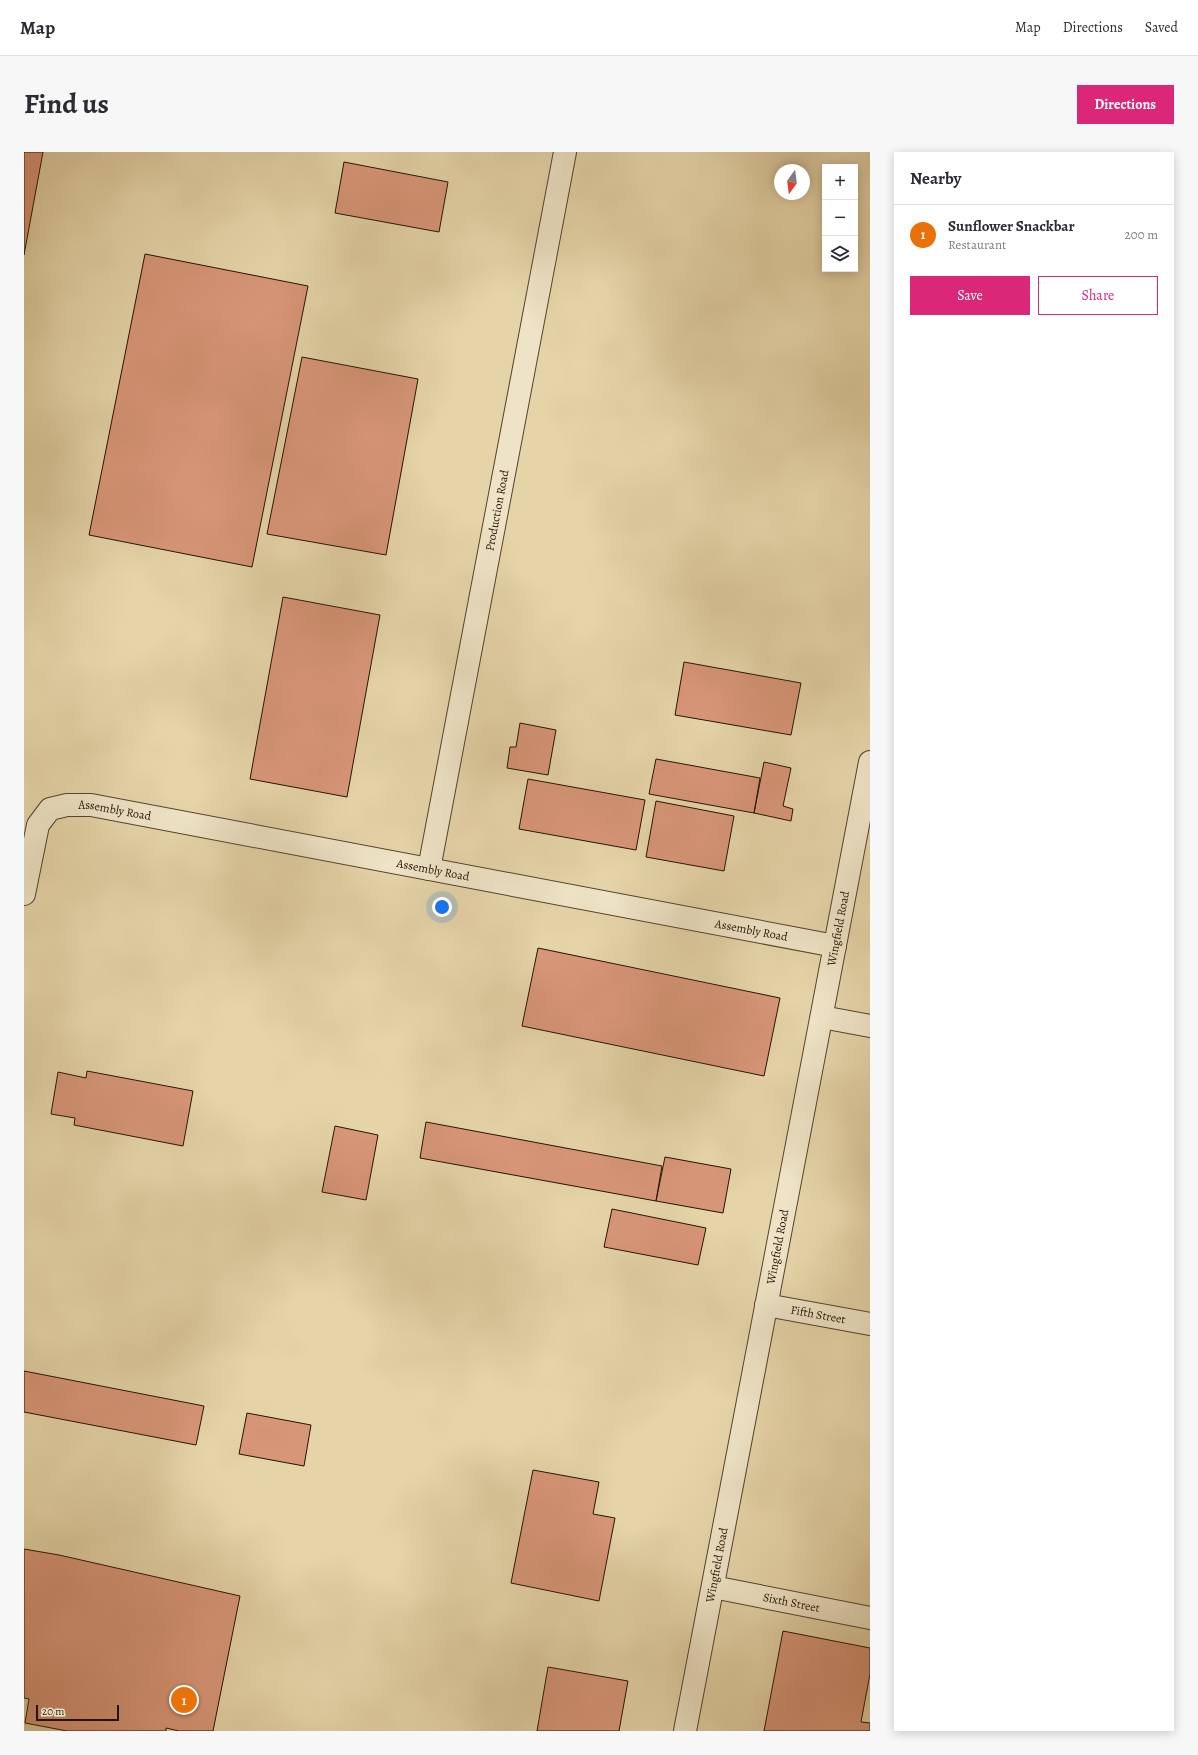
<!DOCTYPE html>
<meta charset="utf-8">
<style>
body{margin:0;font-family:Alegreya,serif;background:#f7f7f7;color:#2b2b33}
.controls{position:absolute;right:12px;top:12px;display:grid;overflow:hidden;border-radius:0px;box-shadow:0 2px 10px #0003}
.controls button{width:36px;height:36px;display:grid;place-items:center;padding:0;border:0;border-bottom:1px solid #e1e1e2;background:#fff;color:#2b2b33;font:20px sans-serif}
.compass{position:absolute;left:750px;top:12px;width:36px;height:36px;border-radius:50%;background:#fff;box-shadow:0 2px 10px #0003;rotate:194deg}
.scale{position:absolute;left:12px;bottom:10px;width:83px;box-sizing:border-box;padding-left:4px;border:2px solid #251204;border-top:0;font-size:11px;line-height:14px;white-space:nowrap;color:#251204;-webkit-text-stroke:3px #eee3c6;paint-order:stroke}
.you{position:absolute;left:418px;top:755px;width:14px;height:14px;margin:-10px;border:3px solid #fff;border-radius:50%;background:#1a73e8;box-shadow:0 0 0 6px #1a73e833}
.badge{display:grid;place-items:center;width:26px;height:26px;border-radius:50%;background:#db2777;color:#fff;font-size:13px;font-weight:700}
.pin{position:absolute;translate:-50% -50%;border:2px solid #fff;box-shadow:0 1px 4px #0006}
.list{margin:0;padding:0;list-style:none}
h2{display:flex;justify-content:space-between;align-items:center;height:52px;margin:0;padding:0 16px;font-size:17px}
h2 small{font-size:13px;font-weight:400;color:#7c7c81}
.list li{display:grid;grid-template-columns:26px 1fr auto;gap:12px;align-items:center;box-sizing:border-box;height:60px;padding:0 16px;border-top:1px solid #e1e1e2}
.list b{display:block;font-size:15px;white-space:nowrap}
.list p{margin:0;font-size:13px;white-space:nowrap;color:#7c7c81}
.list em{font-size:13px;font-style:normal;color:#7c7c81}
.actions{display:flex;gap:8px;padding:12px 16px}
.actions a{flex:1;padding:9px 0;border:1px solid #db2777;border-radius:0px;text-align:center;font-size:14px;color:#db2777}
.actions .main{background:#db2777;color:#fff}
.icon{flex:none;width:22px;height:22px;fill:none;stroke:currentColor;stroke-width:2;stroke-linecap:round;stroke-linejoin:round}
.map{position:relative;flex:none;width:846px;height:1579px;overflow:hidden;border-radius:0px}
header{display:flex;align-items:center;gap:24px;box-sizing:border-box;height:56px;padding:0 20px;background:#fff;border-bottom:1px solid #e1e1e2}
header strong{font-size:19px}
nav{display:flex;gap:22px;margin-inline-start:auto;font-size:14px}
.intro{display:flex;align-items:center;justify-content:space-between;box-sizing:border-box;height:96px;padding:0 24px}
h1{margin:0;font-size:28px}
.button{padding:10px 18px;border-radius:0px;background:#db2777;color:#fff;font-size:14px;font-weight:700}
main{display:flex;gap:24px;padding:0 24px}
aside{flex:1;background:#fff;border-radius:0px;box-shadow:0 2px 10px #0003}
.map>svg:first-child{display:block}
.building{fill:#d89678;stroke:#251204}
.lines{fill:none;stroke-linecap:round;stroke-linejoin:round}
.street-casing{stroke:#55422d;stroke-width:24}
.street{stroke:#eee3c6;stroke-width:22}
.labels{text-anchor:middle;stroke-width:3.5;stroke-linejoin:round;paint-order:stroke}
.street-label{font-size:12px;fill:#251204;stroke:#eee3c6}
</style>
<header>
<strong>Map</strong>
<nav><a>Map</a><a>Directions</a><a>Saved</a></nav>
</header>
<div class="intro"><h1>Find us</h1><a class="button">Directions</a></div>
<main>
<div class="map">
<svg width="846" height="1579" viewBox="0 0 846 1579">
<rect width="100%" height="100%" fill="#e5d4a8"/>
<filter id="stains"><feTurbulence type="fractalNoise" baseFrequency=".005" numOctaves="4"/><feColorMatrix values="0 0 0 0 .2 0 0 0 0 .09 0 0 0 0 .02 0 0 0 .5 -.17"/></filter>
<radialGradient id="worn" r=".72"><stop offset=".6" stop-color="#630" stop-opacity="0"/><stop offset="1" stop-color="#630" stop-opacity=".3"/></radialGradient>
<path class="building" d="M0,0H19L0,103Z
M320,10L424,30L415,80L311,61Z
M121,102L284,134L228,415L65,383Z
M278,205L394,227L362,403L243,382Z
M259,445L356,463L323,645L226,627Z
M660,510L777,531L767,583L651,563Z
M496,571L532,578L524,623L483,616L486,595H492Z
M632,607L736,626L730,661L625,642Z
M740,610L767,616L759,654L769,657L767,669L730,661Z
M504,627L621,648L612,698L495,677Z
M632,649L710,664L700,719L622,705Z
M514,796L756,846L740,924L498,874Z
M63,919L169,939L159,994L50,973L51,966L27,962L34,920L62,926Z
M402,970L638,1014L632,1049L396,1006Z
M311,974L354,983L342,1048L298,1040Z
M641,1005L707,1017L699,1061L632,1049Z
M588,1057L682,1076L674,1113L580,1095Z
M0,1219L180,1254L172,1293L0,1260Z
M223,1261L287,1273L280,1314L215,1302Z
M509,1318L575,1330L569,1362L591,1366L575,1449L487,1431Z
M0,1397L35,1403L216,1444L189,1579H155L142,1576V1579H43L1,1571L5,1547L0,1546Z
M759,1479L846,1496V1522L837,1570L846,1571V1579H740Z
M524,1515L604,1529L595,1579H513Z"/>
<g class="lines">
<g class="street-casing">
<g id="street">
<path id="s1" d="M405,717L541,0"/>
<path id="s2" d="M0,742L14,673L26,657L43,653H67L811,794"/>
<path d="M798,865L846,874"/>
<path id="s3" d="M742,1153L846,1172"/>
<path id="s4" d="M689,1435L846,1466"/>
<path id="s5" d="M661,1579L846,610"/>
</g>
</g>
<use href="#street" class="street"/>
</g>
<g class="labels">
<g class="street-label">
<text dy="4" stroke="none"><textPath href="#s1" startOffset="365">Production Road</textPath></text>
<text dy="4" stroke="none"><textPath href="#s2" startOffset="156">Assembly Road</textPath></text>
<text dy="4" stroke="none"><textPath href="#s2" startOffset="480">Assembly Road</textPath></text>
<text dy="4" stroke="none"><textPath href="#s5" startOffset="817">Wingfield Road</textPath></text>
<text dy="4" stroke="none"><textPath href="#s2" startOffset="804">Assembly Road</textPath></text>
<text dy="4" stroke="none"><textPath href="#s5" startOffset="493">Wingfield Road</textPath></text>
<text dy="4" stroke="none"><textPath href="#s3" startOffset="53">Fifth Street</textPath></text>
<text dy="4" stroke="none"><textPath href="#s5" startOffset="169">Wingfield Road</textPath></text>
<text dy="4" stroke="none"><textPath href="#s4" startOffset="80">Sixth Street</textPath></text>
</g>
</g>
<rect width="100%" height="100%" filter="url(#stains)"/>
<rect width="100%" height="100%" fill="url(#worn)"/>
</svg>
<div class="controls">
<button>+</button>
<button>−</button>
<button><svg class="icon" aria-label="layers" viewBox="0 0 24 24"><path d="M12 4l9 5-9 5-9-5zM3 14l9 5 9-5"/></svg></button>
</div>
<svg class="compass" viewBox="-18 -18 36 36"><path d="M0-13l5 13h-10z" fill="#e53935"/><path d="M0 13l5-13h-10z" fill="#7c7c81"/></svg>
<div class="scale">20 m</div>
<div class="you"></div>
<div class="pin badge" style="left:160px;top:1548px;background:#e8710a">1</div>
</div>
<aside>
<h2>Nearby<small></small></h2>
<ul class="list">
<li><span class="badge" style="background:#e8710a">1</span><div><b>Sunflower Snackbar</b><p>Restaurant</p></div><em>200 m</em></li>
</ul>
<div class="actions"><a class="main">Save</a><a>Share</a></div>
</aside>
</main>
